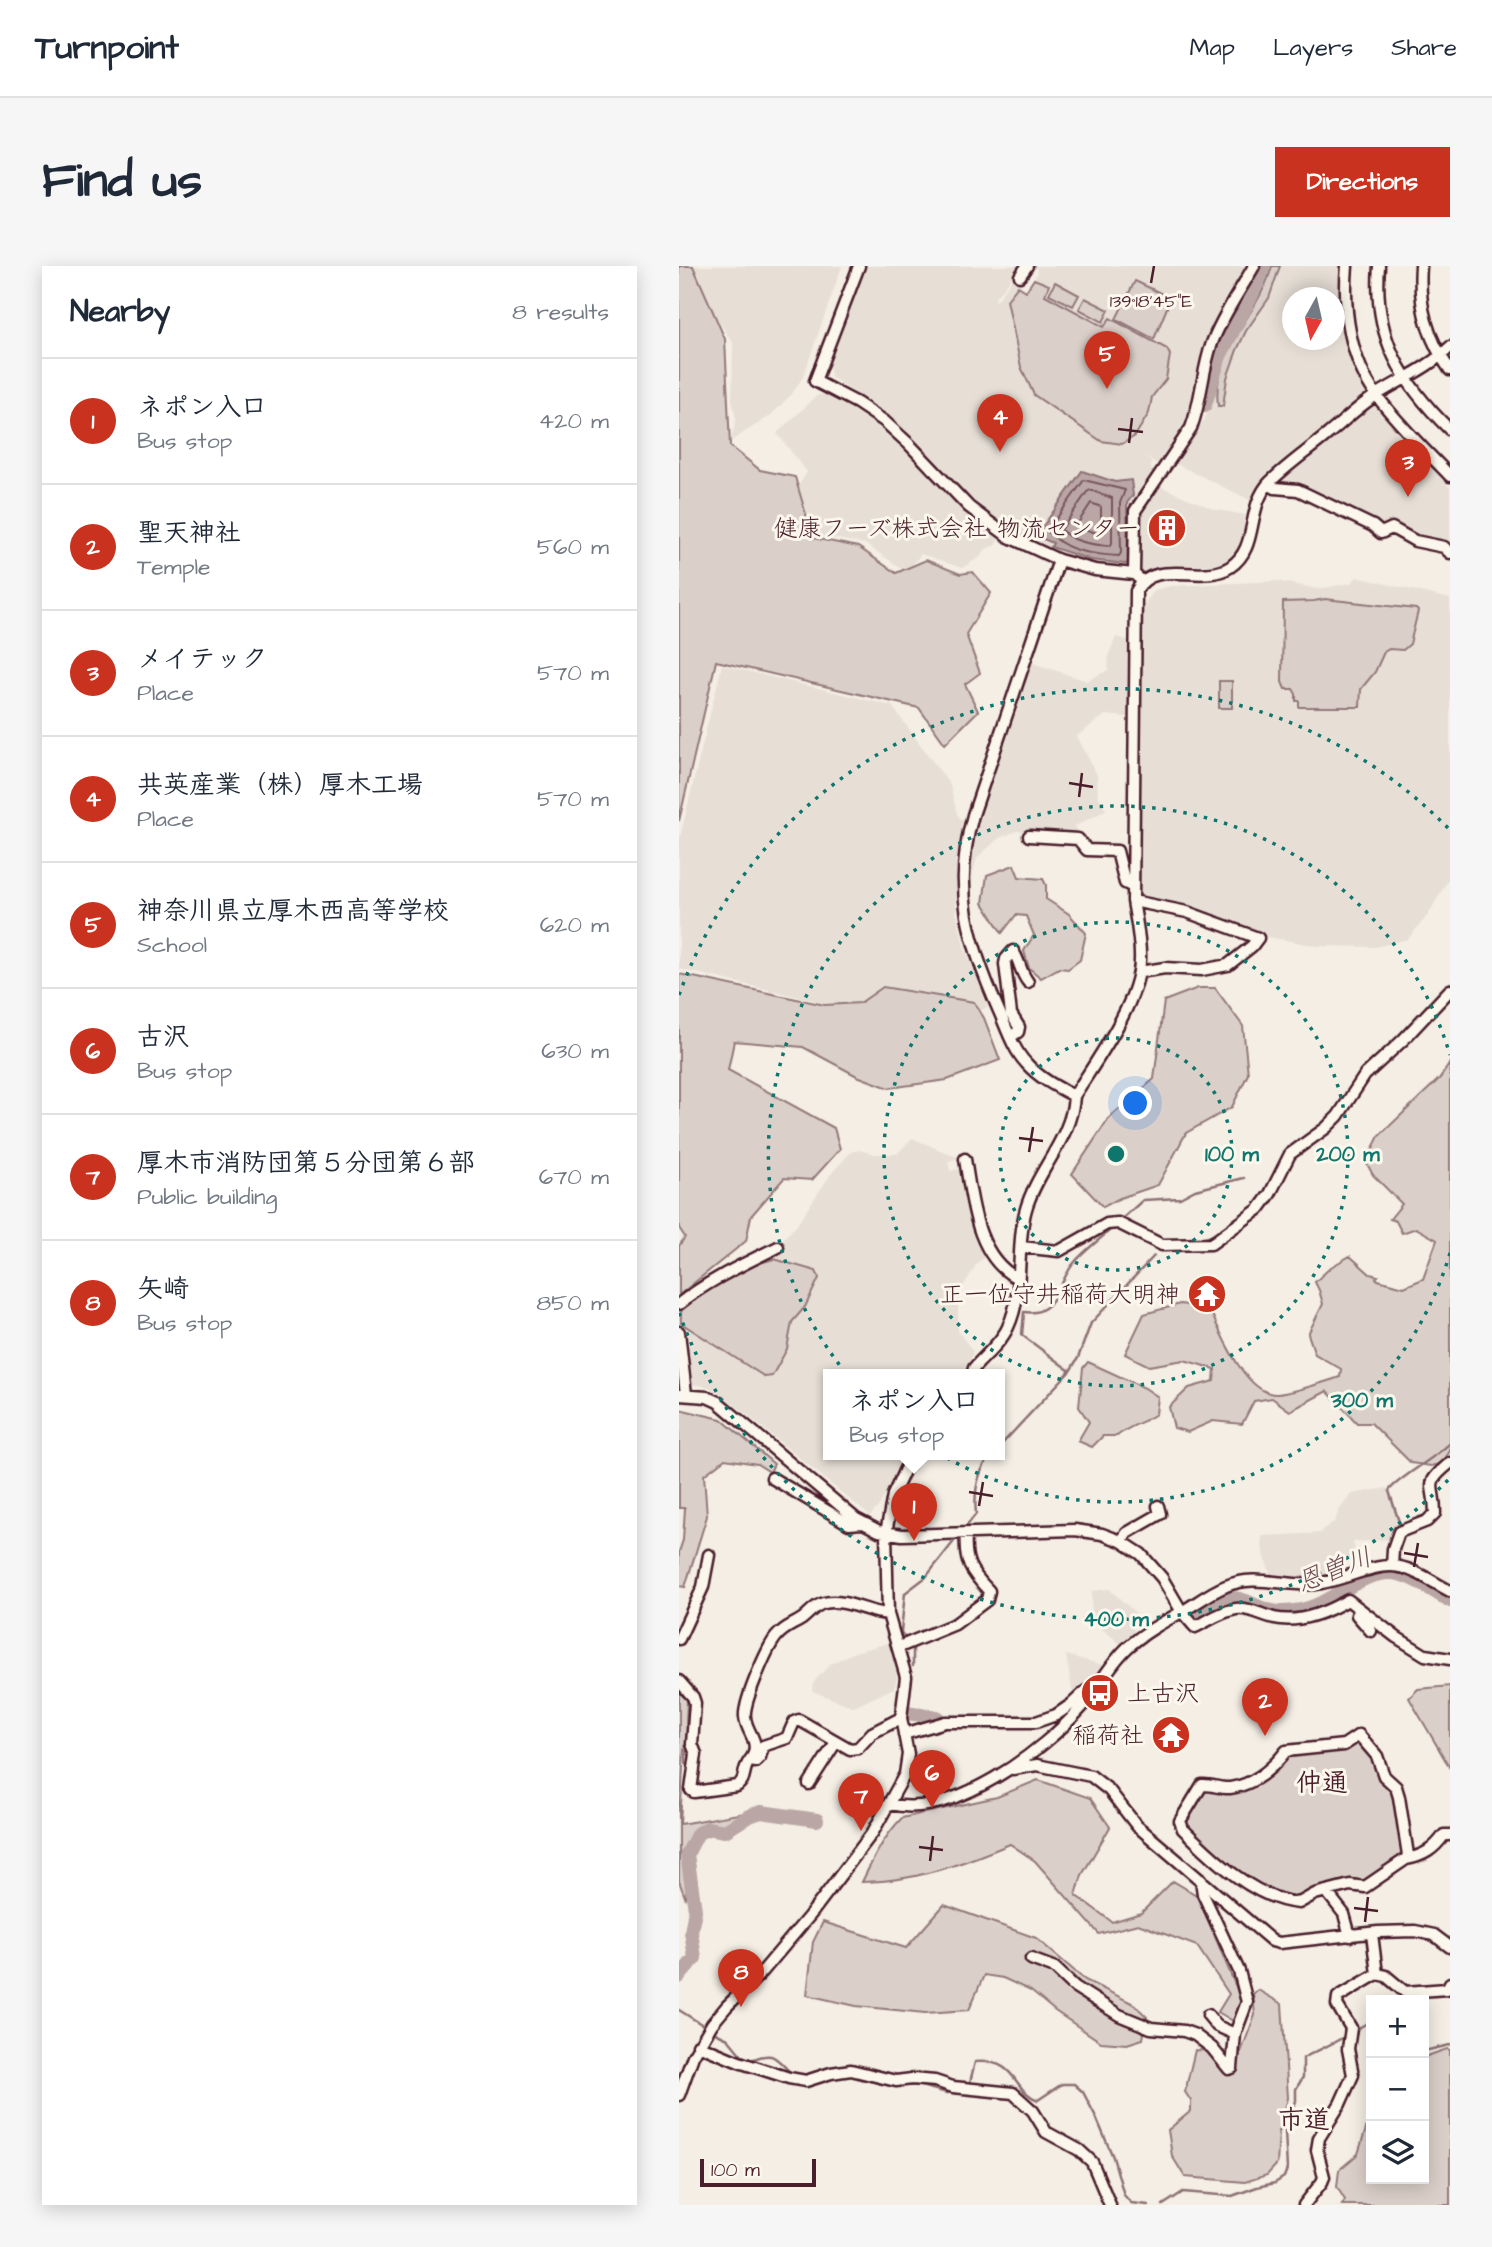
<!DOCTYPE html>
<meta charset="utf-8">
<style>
body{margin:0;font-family:"Architects Daughter","Klee One",sans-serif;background:#f6f6f7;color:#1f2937}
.controls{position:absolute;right:21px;bottom:21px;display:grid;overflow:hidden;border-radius:0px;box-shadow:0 4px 18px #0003}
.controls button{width:63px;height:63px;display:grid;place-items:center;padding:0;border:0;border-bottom:2px solid #e0e1e3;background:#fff;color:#1f2937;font:35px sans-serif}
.compass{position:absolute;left:603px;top:21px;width:63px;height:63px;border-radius:50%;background:#fff;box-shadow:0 4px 18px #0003;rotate:188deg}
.scale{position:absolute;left:21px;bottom:18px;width:116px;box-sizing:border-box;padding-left:7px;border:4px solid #4a1f2b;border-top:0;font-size:19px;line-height:24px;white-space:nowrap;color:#4a1f2b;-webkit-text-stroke:5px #fbf7ec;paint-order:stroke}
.you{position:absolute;left:457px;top:838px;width:24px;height:24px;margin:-18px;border:5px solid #fff;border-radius:50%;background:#1a73e8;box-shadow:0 0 0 10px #1a73e833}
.badge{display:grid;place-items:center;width:46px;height:46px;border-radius:50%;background:#c8321e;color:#fff;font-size:23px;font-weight:700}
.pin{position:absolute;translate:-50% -58px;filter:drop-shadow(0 2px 4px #0008)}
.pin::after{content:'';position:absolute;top:37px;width:24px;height:21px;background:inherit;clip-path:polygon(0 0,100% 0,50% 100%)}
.popup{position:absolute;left:144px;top:1103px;width:182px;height:91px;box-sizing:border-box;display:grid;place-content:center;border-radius:0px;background:#fff;filter:drop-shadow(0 2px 5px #0005);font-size:23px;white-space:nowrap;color:#747a83}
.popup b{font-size:26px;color:#1f2937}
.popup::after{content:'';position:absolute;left:50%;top:100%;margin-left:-14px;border:14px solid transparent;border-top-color:#fff}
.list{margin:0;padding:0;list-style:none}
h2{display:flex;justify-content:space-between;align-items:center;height:91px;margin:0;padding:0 28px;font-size:30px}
h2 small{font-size:23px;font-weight:400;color:#747a83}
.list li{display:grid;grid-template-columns:46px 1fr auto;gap:21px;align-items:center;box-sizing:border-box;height:126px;padding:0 28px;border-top:2px solid #e0e1e3}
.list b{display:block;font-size:26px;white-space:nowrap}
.list p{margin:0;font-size:23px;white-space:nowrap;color:#747a83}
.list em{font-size:23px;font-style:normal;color:#747a83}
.icon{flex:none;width:38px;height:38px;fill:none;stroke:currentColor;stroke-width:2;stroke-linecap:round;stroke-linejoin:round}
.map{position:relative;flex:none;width:771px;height:1939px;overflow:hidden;border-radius:0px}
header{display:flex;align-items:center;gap:42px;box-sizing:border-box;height:98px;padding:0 35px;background:#fff;border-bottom:2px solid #e0e1e3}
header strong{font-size:33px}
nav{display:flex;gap:38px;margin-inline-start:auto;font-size:24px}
.intro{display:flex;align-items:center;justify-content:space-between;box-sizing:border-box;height:168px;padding:0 42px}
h1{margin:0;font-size:49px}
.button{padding:18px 32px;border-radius:0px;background:#c8321e;color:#fff;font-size:24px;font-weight:700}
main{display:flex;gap:42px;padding:0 42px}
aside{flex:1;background:#fff;border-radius:0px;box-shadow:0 4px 18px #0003}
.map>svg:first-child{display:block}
.built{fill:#e7dfd6;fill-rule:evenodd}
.green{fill:#dbd0c9;stroke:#92787a;stroke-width:2}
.water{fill:#baa7a5;stroke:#8d7174;stroke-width:2}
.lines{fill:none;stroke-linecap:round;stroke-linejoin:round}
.shore{stroke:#77555c;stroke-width:2}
.stream{stroke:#8d7174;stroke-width:2.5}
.river{stroke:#baa7a5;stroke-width:14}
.minor-casing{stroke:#4a1f2b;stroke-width:15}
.minor{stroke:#fbf7ec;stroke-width:10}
.ticks{fill:none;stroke:#4a1f2b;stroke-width:2.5}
.ring{fill:none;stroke:#0f766e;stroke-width:3.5;stroke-dasharray:3.5 7}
.labels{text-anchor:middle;stroke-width:6;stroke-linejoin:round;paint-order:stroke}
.poi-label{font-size:24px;fill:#4a1f2b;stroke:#fbf7ec;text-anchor:end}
.water-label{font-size:26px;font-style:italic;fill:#714f56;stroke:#fbf7ec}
.neighbourhood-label{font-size:26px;font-weight:bold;fill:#4a1f2b;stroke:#fbf7ec}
.ticks-label{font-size:18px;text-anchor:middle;fill:#4a1f2b;stroke:#fbf7ec;stroke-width:6;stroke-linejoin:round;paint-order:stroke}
.centre{fill:#0f766e;stroke:#fbf7ec;stroke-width:3.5}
.ring-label{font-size:21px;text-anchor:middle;font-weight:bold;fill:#0f766e;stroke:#fbf7ec;stroke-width:6;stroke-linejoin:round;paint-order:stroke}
</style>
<header>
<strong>Turnpoint</strong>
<nav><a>Map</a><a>Layers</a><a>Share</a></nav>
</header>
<div class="intro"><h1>Find us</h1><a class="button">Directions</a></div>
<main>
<aside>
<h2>Nearby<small>8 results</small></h2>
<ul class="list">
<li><span class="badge">1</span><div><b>ネポン入口</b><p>Bus stop</p></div><em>420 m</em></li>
<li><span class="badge">2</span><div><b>聖天神社</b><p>Temple</p></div><em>560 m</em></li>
<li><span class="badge">3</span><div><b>メイテック</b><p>Place</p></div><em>570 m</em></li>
<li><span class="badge">4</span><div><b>共英産業（株）厚木工場</b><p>Place</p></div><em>570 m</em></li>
<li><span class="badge">5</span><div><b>神奈川県立厚木西高等学校</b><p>School</p></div><em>620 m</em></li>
<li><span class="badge">6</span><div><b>古沢</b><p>Bus stop</p></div><em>630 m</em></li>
<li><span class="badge">7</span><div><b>厚木市消防団第５分団第６部</b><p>Public building</p></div><em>670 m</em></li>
<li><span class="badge">8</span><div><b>矢崎</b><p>Bus stop</p></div><em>850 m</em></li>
</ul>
</aside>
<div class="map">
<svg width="771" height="1939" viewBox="0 0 771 1939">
<rect width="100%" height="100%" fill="#f4eee4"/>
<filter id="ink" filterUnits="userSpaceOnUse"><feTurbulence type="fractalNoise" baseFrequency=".0143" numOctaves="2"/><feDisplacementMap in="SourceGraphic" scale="14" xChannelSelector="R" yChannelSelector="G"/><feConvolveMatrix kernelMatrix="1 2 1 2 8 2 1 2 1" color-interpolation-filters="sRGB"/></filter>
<g filter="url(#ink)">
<path class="built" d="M4,0H163L124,111L113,128L91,150L52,175L57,153L53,134L54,77Z
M188,0H341L321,27L316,30L317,36L333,13L347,23L358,8L357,0H572L529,75L514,151L481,200L464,189L472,195L473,211L449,244L450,301L447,304L416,299L380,288L350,274L323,258L289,230L205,146L152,111L150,99Z
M592,0H663L661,21L669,76L686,117L700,143L771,222V283L738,272L715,259L703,264L586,214L571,234L491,195L526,153L538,112L548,89L563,56L577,37ZM614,32H656V74H614Z
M139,129H150L183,148L211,168L275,236L319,273L317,279L307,283L301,291L283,302L242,288L228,306L186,278L141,270L122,257L119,227L120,219L128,206L98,167Z
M478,219L534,243L566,249L564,275L556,290L547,296L536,299L488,300L476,303L463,312L460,310L459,246Z
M678,311L771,333V610L749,649L729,673L696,681L639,680L583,670L460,633L463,344L468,334L476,324L492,320L598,315L639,323L672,317Z
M437,371L449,374V451L426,449L398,470L418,509L419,530L427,544L396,560L399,569L338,565L320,572L298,592L293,610H287L292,572L351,396L408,415L429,404L430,388Z
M43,399L213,440L271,519L278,548L284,556L277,595V645L285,680L309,741L294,748L188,747L0,703V575Z
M233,872L280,892L269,895L271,905L284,902L309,990L299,996L279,1029V1065L294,1086L286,1109H149V1189H229L218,1203L200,1240L191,1250L45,1130L30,1121L13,1118L0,1113V1033L102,975L117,960L152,908L172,886L180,884L196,888H218Z
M708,1222L722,1262L714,1273L674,1276L677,1291L653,1298V1312L636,1315L592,1311L583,1281V1270L642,1267L643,1264L656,1255L660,1244L673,1228Z
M430,1323L458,1348L448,1355L459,1369L444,1380L412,1354L413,1325Z
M210,1377L219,1408L215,1422L175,1441L133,1425L134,1417L151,1398L176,1386Z
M387,1389L428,1400L395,1435Z"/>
<path class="green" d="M0,0H14L46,73L51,180L81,204L116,211L134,272L179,281L217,307L247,294L281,308L294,306L312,327L287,368L301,407L286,418L299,445L266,478L240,442L37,395L0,555Z
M593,0H601L590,32L567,65L558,84L548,112L544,140H539C532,85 580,49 593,0Z
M355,13L370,19L366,29L425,61L431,52L488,83L491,89L487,113L473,131L470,147L456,170L443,178L422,175L355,129L342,101L328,34L339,20L347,25Z
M456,15L492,32L475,73L437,53Z
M376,16L400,29L394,40L370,28Z
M406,32L430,44L424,56L400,43Z
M646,333L737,343L739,345L731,378L724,384L710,383L705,386L696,406L682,423L681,441H620V435H617V428L614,423H606L603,416L604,336L635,335Z
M540,415H553V442H540Z
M335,599L340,611L364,613L367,619V633L390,648L407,667L401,694L389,703L380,702L362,712L350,702L345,685L355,669L347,650L337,649L323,667L304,637L308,609Z
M0,708L146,739L181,737L204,721L295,736L305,752L321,794L268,814L210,822L178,810L124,781L55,775L49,804L155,862L161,883L133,914L105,912L72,950L67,975L0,1029V980L6,971L0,962Z
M519,722H536L564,760L569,808L553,841L507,867L479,919L441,932L424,941L393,908L430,852L475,813L485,735Z
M771,797V1185L762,1198L752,1200L732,1197L692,1157H678L648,1125L611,1145L593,1132L575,1135L563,1158L534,1155L509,1166L495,1162L490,1141L510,1122L535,1115L536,1103L505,1094L470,1100L446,1088L465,1048L501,1038L530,1042C541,1065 566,1129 598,1128C614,1127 645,1116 661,1111L662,1103L636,1088L629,1068L644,1038L640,1024L636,1016L652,1001L671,990L691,1008L699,1010L697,1012L699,1014L725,1021L744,1013L758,974L737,962L723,967L717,955L711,953L723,938L694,909L687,896L700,870L761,812Z
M95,993L137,1005L140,1012L126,1041L113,1056L108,1083L93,1110L86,1111L2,1057C2,1051 1,1046 4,1041C14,1023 75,998 95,993Z
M409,1096L466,1122L479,1131L477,1148C464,1157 450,1160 438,1170H424L413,1181L399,1175L410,1156L400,1141L404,1102Z
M0,1143L42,1153L95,1198L91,1206L78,1198L46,1193L25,1209L28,1250L6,1321L0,1320V1286L4,1274L6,1242H0Z
M771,1420V1502L730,1432L739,1423Z
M0,1427L8,1433L7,1459L12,1462L15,1488L13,1499L7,1498V1485L5,1483L1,1558L71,1546L75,1552L13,1575C8,1594 10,1612 6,1631L0,1615Z
M682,1473L715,1522L725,1589L684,1618L621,1634L583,1624L507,1564L505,1552L522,1521L552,1524L610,1486Z
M359,1514L411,1532L431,1561L403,1609L397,1629L433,1656L462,1647L494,1615L519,1630L557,1721L563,1741L554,1755L539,1746L550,1728L518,1680L459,1658L420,1668L356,1595L331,1578C283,1598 234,1616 183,1616C194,1593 205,1570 223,1552L318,1531Z
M265,1639L357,1672L406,1714L455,1738L468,1751L464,1773L448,1778L422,1776L376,1745L352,1725L324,1712L305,1709L290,1744L246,1747L177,1740L128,1729L134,1676L144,1656L227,1682Z
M579,1724L603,1738L609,1832L600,1866L598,1898L588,1909L566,1916L506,1911L493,1890L489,1864L512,1845V1835L506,1826L516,1784L562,1786L576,1749L574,1728Z
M768,1783L771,1784V1939H663L666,1934L658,1921L660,1904L679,1888L692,1847V1913H745V1791Z"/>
<path class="water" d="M403,205L436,216L452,214L454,229L448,237L449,297L447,298L412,294L372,281L374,277L357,270Z"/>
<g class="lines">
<path class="shore" d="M405,214L446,224L441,237L442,287L440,290C422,289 398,287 383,277C379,275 375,270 370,267V263Z
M411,224L433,232V277L431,280C415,279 393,276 382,264L408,226Z
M412,237L422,241V265L420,268L397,260Z"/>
<path class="stream" d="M653,850L683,803L720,771L771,717
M582,931L607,886
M444,952L464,934L501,932L516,924L565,912
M524,973L537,968
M391,1105L343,1069L345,1046C378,1051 379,1015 395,997C405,985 419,975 431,964
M321,1180L391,1105L399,1092L412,1057L475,990
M721,1259L710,1225C715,1215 759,1190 771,1177
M286,1262L297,1248C295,1228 298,1206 312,1189
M231,1374L223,1369L222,1365L226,1327L247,1311L276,1274
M234,1400V1380
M0,1744L27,1761
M32,1765L49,1773L63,1790L72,1794C94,1785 95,1790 111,1806
M674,1765L692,1755
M745,1785L771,1779
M182,1813L209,1819L242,1820L268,1827L283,1826
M291,1816L296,1796C340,1793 332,1824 359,1834L383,1818H395L404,1826L417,1851L434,1891L445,1929L452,1937L469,1939
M484,1939L504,1926L553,1930L578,1921L596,1917L605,1911L608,1903L606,1865L617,1835V1823L624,1811V1792C639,1784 652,1779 668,1769"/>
<path class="river" d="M526,139L541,90L572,31L585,0
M515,1351C526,1345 537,1337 548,1333C562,1329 576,1341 589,1344C599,1347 611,1346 621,1344C653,1338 675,1310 708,1307C730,1306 753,1325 771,1335
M228,1447L258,1451
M0,1711L16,1692L12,1666L16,1644L8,1588L19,1567L28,1562L46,1565L70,1550L82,1546L138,1554"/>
<g class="minor-casing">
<path id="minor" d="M180,0L136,115L178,137L205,155L230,178L290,241L330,271L380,294L416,304L455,308L463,315
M668,0C664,44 671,94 698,130C719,158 746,184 771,210
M700,0C694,71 722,116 771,164
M742,0C739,39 748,72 771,104
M341,10L348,0
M589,218L596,222L619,224L694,260L702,267L713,262L736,275L765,281L771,287
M380,294L294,549C273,623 290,677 320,745C328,763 334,783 347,797C360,812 378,821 395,830
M455,308L456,245L512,162C523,134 523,104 533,77C543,50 561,25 575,0
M350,570L399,573L408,584L438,585L446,617L454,621
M454,635L508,646L579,672L573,680L549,699L523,704L486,702L460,706
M331,771L339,766L340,761L332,748L326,698L327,693L334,685C341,695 341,706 349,716
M286,893C293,934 297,991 338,1012
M342,981L380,985L428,958L439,957L483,979L532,978L580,943L591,928L611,888L647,862L659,850L686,809L724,774L771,724
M0,1038C30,1014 65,998 99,981
M0,1066L7,1128
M293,1109L295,1102C306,1089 322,1077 329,1061C346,1025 336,981 347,943C358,904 393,872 395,830C417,795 461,735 461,694C462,675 457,654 454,635L457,325C475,291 523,319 551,301C581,281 566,242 591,216C608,199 630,184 649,168C665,155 681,139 699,128C723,113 751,101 771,81
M0,1129L28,1131L39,1136L177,1253L200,1265L223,1269L396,1264L423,1268L442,1275L462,1288L483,1312L503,1346L516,1361C529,1355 543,1345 557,1343C570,1341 582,1349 595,1352C620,1358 648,1346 669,1334L717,1371L746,1389L771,1393
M93,1212L170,1258L183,1257
M442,1275L448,1267L481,1248L479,1240
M713,1300L714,1283L720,1266L748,1255L756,1247C756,1216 743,1220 771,1197
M678,1349L692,1365
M0,1373L24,1321L30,1289
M220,1381L276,1358L308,1334L310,1325C291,1305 285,1296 287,1268
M0,1415L14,1431L16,1437L13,1478L17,1488L12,1524L15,1526L58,1520C66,1514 64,1509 67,1501C69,1495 73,1493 75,1487C79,1473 67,1465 66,1451C64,1437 88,1382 97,1371C105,1361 114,1359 123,1353C131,1347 136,1339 145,1337C167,1332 188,1347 209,1348
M225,1468L266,1456H357L377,1449L393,1438L407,1425L417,1422
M680,1469L698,1490L705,1510L717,1521L720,1531L729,1589L727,1593L686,1621L671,1619L636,1628L620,1637C577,1634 534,1593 504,1563L501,1555L523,1519C532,1518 542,1523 551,1522C574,1519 593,1503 607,1485L665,1479Z
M71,1494L76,1496L81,1491L84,1480L108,1472L115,1456L120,1454L171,1483L179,1482L193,1467L222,1452
M334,1503L358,1499L412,1510L430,1524L458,1560L593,1675L600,1677L699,1666L736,1665L755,1669L771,1681
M130,1518L157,1476
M211,1538C273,1554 364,1485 403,1441C419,1422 430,1399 448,1382C464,1367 486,1355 506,1344C519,1336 532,1326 547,1320C576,1307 605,1321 636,1318C660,1316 691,1299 713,1300C734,1301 753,1316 771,1325
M727,1593C745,1590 755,1583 765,1569H771
M647,1625L665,1648L671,1670
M693,1668L698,1708
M352,1693L376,1702L396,1721L440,1749L472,1762L505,1765L516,1769L533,1782L550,1803L553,1802L556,1768L568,1736L560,1705L524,1628L522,1614
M529,1749L538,1760L556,1768
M19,1779L60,1796L110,1812L127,1815L152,1807L172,1804L217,1815L233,1813L256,1815L274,1821L334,1827L354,1845L367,1866L400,1884L413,1896L431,1939
M0,1829L14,1790L33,1758L48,1740L84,1705L132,1648L194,1566L226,1508L229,1488L222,1452L227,1411L209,1348L207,1267L214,1229L226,1203L237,1189
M625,1939L643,1916L645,1911L638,1884L640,1872L661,1838L674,1809L669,1783L672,1762L658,1739L659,1731L698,1708L707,1710L726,1726L768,1723L771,1717"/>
</g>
<use href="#minor" class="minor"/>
</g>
</g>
<path class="ticks" d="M472,17L475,0M439,163L464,166M450,177L453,152M390,517L414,521M400,531L403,507M340,872L364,875M350,886L354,861M290,1226L314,1230M300,1240L304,1216M725,1287L749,1291M735,1301L739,1277M240,1581L264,1584M251,1595L254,1570M675,1642L699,1645M686,1656L689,1631"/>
<g class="ring">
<circle cx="437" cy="888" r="116"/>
<circle cx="437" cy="888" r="232"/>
<path d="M771 987A348 348 0 1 1 771 789"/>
<path d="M769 1214A465 465 0 0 1 0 1047M0 729A465 465 0 0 1 769 562"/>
</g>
<defs>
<g id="building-disc" transform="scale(2.0125)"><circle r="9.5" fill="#c8321e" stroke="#fbf7ec"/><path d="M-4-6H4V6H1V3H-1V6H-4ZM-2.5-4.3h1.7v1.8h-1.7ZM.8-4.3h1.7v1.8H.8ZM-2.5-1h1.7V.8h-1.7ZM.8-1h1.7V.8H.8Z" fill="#fff"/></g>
<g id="temple-disc" transform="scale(2.0125)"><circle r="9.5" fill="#c8321e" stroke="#fbf7ec"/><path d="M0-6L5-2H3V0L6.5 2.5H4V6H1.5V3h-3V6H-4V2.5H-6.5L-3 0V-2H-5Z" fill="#fff"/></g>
<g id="bus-disc" transform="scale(2.0125)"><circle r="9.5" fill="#c8321e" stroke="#fbf7ec"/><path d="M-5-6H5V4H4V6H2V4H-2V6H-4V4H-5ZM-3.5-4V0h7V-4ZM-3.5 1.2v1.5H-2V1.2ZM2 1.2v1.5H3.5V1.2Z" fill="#fff"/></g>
</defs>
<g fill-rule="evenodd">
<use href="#building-disc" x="488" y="262"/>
<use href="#temple-disc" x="528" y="1028"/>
<use href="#bus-disc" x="421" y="1427"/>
<use href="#temple-disc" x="492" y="1469"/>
</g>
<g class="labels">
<g class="poi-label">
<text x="461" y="270">健康フーズ株式会社 物流センター</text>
<text x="501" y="1036">正一位守井稲荷大明神</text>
<text x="448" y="1435" text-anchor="start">上古沢</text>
<text x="465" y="1477">稲荷社</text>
</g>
<g class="water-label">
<text transform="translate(655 1303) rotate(-21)" y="9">恩曽川</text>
</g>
<g class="neighbourhood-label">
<text x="643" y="1525">仲通</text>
<text x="625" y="1862">市道</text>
</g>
</g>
<g class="ticks-label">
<text x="472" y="41">139°18'45"E</text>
</g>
<circle cx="437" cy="888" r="10" class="centre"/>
<g class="ring-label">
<text x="553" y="895">100 m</text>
<text x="669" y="895">200 m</text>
<text x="683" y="1141">300 m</text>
<text x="437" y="1360">400 m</text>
</g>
</svg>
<div class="controls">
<button>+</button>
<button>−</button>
<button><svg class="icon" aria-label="layers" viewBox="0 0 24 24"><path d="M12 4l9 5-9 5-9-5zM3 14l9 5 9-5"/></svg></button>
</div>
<svg class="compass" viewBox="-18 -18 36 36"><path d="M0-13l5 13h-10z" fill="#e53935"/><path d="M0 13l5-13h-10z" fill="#747a83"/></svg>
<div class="scale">100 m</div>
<div class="you"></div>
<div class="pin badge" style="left:235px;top:1275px">1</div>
<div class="popup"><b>ネポン入口</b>Bus stop</div>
<div class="pin badge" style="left:586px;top:1470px">2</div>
<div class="pin badge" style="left:729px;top:231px">3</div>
<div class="pin badge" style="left:321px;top:186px">4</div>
<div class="pin badge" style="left:428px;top:123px">5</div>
<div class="pin badge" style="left:253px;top:1542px">6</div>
<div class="pin badge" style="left:182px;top:1565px">7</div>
<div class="pin badge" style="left:62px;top:1741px">8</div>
</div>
</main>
